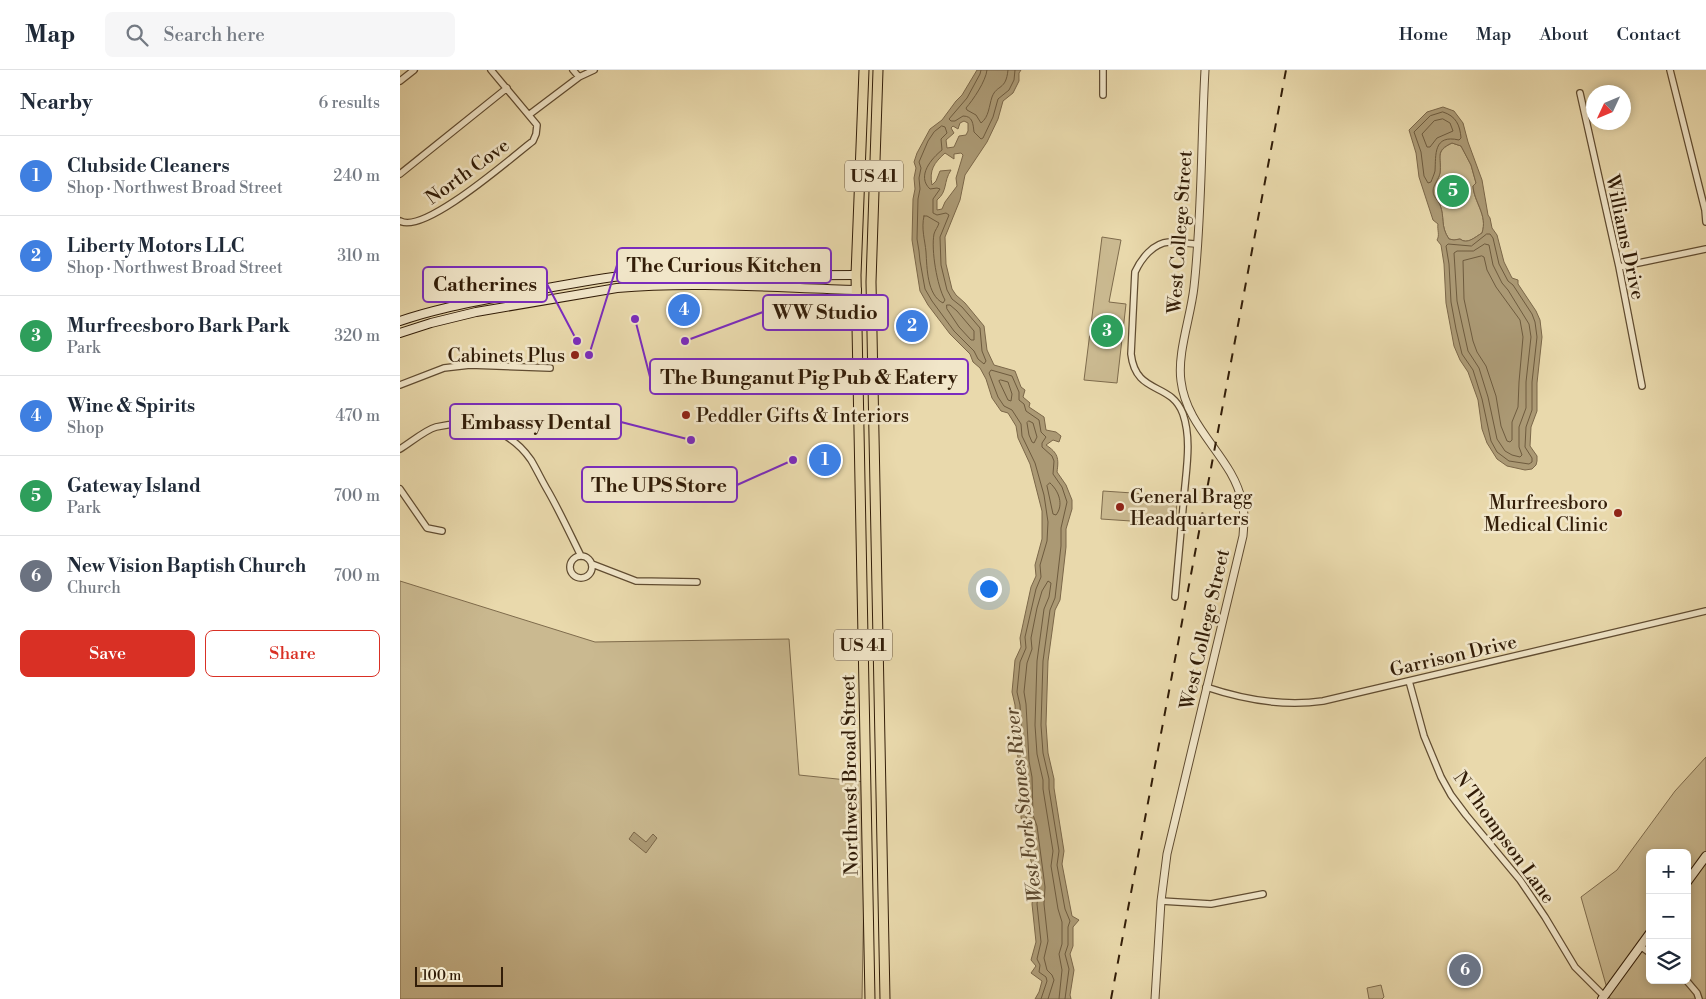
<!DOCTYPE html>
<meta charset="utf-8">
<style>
body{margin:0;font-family:"Libre Bodoni",serif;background:#f6f6f7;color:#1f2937}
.controls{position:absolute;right:15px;bottom:15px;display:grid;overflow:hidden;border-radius:8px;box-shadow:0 2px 8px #0003}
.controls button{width:45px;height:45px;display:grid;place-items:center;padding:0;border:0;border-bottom:1px solid #e0e1e3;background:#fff;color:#1f2937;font:25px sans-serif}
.compass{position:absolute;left:1186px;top:15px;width:45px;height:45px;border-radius:50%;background:#fff;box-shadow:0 2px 8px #0003;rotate:226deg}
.scale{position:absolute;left:15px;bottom:12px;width:88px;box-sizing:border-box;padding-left:5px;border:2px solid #321d08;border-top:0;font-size:14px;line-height:18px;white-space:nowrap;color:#321d08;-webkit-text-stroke:4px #f1e6c9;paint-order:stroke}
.you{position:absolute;left:588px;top:518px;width:18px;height:18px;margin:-12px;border:4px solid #fff;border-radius:50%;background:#1a73e8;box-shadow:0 0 0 8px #1a73e833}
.badge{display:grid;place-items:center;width:32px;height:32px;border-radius:50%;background:#d93025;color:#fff;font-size:16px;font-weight:700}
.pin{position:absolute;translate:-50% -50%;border:2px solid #fff;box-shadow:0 1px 5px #0006}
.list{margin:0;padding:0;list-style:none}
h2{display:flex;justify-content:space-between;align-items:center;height:65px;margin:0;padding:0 20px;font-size:21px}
h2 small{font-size:16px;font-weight:400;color:#747a83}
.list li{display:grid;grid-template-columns:32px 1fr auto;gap:15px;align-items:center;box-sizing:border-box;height:80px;padding:0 20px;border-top:1px solid #e0e1e3}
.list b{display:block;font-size:19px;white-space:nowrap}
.list p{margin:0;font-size:16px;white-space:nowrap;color:#747a83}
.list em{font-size:16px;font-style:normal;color:#747a83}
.actions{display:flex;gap:10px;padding:15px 20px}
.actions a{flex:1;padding:11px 0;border:1px solid #d93025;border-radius:8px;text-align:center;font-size:18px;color:#d93025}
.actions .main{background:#d93025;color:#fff}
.icon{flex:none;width:28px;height:28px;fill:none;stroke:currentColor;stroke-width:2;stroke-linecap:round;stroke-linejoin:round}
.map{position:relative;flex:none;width:1306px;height:929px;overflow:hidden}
header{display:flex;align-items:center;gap:30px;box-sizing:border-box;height:70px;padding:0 25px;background:#fff;border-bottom:1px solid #e0e1e3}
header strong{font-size:24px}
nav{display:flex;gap:28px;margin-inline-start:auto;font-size:18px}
.search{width:350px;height:45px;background:#f6f6f7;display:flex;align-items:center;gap:12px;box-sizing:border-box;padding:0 18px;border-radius:8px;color:#747a83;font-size:19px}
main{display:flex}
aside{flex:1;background:#fff}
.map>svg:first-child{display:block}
.green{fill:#cab990;stroke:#7e6b4c;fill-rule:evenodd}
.water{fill:#ab9974;stroke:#7b6749;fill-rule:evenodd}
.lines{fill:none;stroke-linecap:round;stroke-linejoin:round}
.shore{stroke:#6e5b3e;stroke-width:1}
.minor-casing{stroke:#604c31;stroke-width:8}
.tertiary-casing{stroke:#604c31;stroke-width:9}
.secondary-casing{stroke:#321d08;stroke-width:10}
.primary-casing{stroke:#321d08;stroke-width:11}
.minor{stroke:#f1e6c9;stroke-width:5.5}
.tertiary{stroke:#f1e6c9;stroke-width:7}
.secondary{stroke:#f1e6c9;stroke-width:8}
.primary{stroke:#e9d9ac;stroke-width:9}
.rail{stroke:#321d08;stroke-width:2;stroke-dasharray:9 9;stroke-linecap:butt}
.poi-dot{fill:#8f2418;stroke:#f1e6c9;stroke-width:2}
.labels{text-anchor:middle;stroke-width:5;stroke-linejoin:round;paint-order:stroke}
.shield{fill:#f1e6c9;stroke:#6b5942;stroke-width:1}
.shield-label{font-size:18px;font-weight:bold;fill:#321d08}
.street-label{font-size:19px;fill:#321d08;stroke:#f1e6c9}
.poi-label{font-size:19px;fill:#321d08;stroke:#f1e6c9;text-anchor:end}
.water-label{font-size:20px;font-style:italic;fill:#5c482e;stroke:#f1e6c9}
.leader{fill:none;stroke:#7b2cbf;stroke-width:2}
.callout-dot{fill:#7b2cbf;stroke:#f1e6c9;stroke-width:2}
.callout{fill:#f1e6c9;stroke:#7b2cbf;stroke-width:2}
.callout-label{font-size:20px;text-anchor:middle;font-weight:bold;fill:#321d08}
</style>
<header>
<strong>Map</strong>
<div class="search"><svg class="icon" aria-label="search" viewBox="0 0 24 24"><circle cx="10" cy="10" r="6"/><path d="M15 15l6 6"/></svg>Search here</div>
<nav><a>Home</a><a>Map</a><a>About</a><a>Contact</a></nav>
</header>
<main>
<aside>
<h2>Nearby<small>6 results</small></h2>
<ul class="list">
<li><span class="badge" style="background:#3f7fe0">1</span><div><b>Clubside Cleaners</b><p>Shop · Northwest Broad Street</p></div><em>240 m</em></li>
<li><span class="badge" style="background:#3f7fe0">2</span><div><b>Liberty Motors LLC</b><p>Shop · Northwest Broad Street</p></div><em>310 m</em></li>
<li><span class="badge" style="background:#2e9e5b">3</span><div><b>Murfreesboro Bark Park</b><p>Park</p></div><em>320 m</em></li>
<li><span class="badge" style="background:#3f7fe0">4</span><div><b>Wine &amp; Spirits</b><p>Shop</p></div><em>470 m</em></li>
<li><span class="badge" style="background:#2e9e5b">5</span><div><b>Gateway Island</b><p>Park</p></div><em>700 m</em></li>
<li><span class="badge" style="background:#6b7280">6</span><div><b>New Vision Baptish Church</b><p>Church</p></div><em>700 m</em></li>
</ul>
<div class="actions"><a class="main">Save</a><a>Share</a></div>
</aside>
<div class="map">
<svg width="1306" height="929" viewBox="0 0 1306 929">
<rect width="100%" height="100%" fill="#e9d9ac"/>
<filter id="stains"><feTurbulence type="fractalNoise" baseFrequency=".004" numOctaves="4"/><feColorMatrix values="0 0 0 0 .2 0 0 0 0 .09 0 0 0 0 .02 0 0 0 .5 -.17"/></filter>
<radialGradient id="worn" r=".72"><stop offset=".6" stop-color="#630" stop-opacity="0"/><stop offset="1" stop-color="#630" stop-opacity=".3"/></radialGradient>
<path class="green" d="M1052,73L1061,76L1071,95L1076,113L1073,116C1074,133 1088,145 1082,163C1075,167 1068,175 1060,169L1054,170L1049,169C1040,156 1045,147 1040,135C1038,130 1033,127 1033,121C1033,115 1039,109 1040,103C1042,87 1034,82 1052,73Z
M702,167L721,170L709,232L726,234L717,313L684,310Z
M703,421L777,426L776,454L701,449Z
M0,511L195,572L389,569L399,705L466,712L462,929H0Z
M1306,687V929H1210L1181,827L1217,800L1275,721ZM1250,783H1287V910H1250Z
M981,915L984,927L982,929H969L967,918Z"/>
<path class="water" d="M577,0H621L619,3V11L613,23L603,31L598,49L587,72L565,105L560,130L545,167L546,194L552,219L556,225L565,233L584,256L587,280L594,295L615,301L621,317L625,320L623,327L630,333L629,337L644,347L646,360L656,362L661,366L659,372L653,370L646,375C658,383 659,388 657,402L666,415L672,430V439L666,459V477L660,530L655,540L648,591L646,654L648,683L654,709V718L664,781L662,794L672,846L679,850L673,857V876L670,884L674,900L670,925L671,929H635L639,922L642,911L631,903L636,896L631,890L636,872L632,834L634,818L630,783L626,765V758L621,748V708L618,691L615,635L612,622L615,590L621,577L620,568L631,517L636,506L635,495L642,469V441L630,394L618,368L616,356L608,343L601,341L592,328L586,309L580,298L573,292L570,284L550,264L528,235L520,221L512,170L513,129L515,119L514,108L516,98L514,92L517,83L530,59L542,50L556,31L562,25ZM564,51L568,53V61L566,65L559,66L554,77L547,78L546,70L554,63L551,58L553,56L558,59L560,53ZM545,83L554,89V84L561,83L563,85L556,108L557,116L545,132L542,139L537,140V130C548,121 543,112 551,100L540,101L536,111L532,115C529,100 534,93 545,83Z
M1043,37L1054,41L1063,53L1068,72L1082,110L1088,145L1090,148L1092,158L1097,165L1104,192L1112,208L1118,210V214L1136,241L1140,250L1142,267L1137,313V341L1131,357L1130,376L1137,386V391L1136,395L1132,399L1125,400L1107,396L1097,389L1087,373L1082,359L1078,330L1068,302L1060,290L1054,276L1046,233L1044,194L1041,175L1037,170C1040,165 1037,160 1038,154L1033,150L1019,107L1016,83L1009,60L1027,42ZM1052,73L1061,76L1071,95L1076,113L1073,116C1074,132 1088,145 1082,163C1075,167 1067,175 1060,169L1054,170L1049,169C1040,156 1045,147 1040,135C1038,130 1033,127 1033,121C1033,115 1039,109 1040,103C1042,87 1034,81 1052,73Z
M234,762L246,772L253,764L257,768L246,783L229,769Z"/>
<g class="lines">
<path class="shore" d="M581,0L580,4L567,28L549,49L551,51H555L563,46C573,46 573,54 574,62L581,69L583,68L593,47L598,29L609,20L614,10L615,0
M587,0C586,11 573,30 566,38L567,40L576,45L581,53C589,47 589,36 592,27C597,14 606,21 608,0
M1043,42C1056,46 1060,55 1061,68L1059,70C1033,64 1036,85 1035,101C1034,105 1032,109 1031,112L1028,113L1024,106L1021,82L1014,62L1030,46Z
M1043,49L1050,53L1053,61L1037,68L1030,77H1027L1022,64L1034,51Z
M542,56L545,57L547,63L541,69L542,80C532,88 516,106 530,119L537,118L540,119L533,129V143L537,145L546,143L549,145L540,167L541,195L547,220L552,229L562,237L580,258L582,281L586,291L584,294L578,289L574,281L554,261L532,231L525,219L520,191L519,181L517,169L518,129L520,119L519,108L521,98L519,92L528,71L534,62Z
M524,146H527L539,153C538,157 535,160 534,164C531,180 537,216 545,230L543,233C527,225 527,198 526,182C525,170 521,159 524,146Z
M1087,164H1090L1093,168L1099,194L1108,211L1113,215L1132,244L1135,252L1137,267L1132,312V340L1126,357L1125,377L1132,388V392L1129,394L1109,391L1097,382L1091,371L1082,329L1073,300L1062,284L1056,259L1051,232L1049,194L1046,176L1048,174L1071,176Z
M1085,174L1089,175L1093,195L1102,213L1108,220L1129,254L1131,267L1126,312V338L1119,357V377L1122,385L1120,387L1112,385L1105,381L1097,369L1088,327L1079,298L1068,281L1057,231L1054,183L1057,181H1073Z
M1082,186L1084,187L1087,200L1096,217L1120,250L1123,267L1119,312L1118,337L1112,352V370L1110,372L1107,371L1101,356L1096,326L1086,296L1077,282L1073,271L1064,229L1063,191Z
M547,235H550L557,241L574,261V270H571L559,257L547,239Z
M601,310L608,312L612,324L611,331L608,330L599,311Z
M629,351L633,353L637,367L634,373L632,372L629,365L627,353Z
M650,413C659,421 664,435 656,445L653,444L647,416Z
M641,929L647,911L646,907L639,902L640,895L637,889L641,872L637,834L639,818L631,757L626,747L625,707L623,691L620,635L617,622L620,592L626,578L625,567L636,519L641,507L640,495L647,471L648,452L644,425L635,393L622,366L621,354L612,340L604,336L598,327L589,303L591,300L612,306L619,322V330L624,334L626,341L639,350L641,362L646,367L642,373V377L652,386L654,391L653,404L662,417L667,432L661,458V476L655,528L650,540L643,591L641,655L643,683L649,709V719L659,781L657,795L665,839L670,851L668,857V875L665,884L669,899L665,929
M648,929L654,910L652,905L647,900L644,888L648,871L644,834L645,817L637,756L633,745L632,707L629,691L626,634L624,622L627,593L632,579L631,568L637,538L642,521L648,511L651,513L649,527L644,539L637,591L635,655L637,684L643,710V719L653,781L651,796L658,839L662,852V874L659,884L662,900L659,929"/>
<g class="minor-casing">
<path id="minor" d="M173,0L179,7
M1270,0L1305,140L1306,152
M0,11L14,0
M1180,23L1219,197L1242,316
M703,25V0
M130,44L179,7L194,0
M0,104L107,18
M0,151C24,165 112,87 133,71L136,64L137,55L91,0
M1219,197L1306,179
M0,315L44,298L70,295L150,298
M0,379C10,373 25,360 36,357C72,348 110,359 131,390C137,400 142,411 148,421C160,442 170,464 181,486
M0,419L27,458L42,461
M170 497a11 11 0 1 1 22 0a11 11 0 1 1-22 0Z
M192,494L236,511L297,512
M775,527C778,493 781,460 784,427C786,400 792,370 783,344C771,311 736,326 731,284L735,202C741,189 753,173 769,172C778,171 788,174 797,174
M1009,611L1024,666L1041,707L1051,725L1066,745L1120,810L1145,847L1175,897L1204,926
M806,617C845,630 883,637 923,631L1306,541
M761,831L811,834L863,824
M1240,876L1250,883
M1286,910L1297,923L1299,929"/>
</g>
<g class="tertiary-casing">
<path id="tertiary" d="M755,929L761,831L767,784L843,466C844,454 845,443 842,432C833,387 787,360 781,311C777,283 791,246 794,217C802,145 801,72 805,0"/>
</g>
<g class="secondary-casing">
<path id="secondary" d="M0,251C34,239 69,233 104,226C143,219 182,211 221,206L456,205
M0,263L31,253L76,242L217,218C295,211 378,218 457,220
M1287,812L1306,786
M1202,929L1250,863"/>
</g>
<g class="primary-casing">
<path id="primary" d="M464,0L456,205L470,929
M478,0L471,212L485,929"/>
</g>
<use href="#minor" class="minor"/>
<use href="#tertiary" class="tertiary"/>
<use href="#secondary" class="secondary"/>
<use href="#primary" class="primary"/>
<path class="rail" d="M711,929L886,0"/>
</g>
<g class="poi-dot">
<circle cx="175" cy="285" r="5"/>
<circle cx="286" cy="345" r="5"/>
<circle cx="720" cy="437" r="5"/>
<circle cx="1218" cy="443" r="5"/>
</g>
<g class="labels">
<g class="shield">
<rect x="445" y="90.5" width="58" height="31" rx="4"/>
<rect x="434" y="559.5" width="58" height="31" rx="4"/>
</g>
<g class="shield-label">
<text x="474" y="112">US 41</text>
<text x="463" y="581">US 41</text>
</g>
<g class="street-label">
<text transform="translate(67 101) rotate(-36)" y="7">North Cove</text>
<text transform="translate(779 162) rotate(-86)" y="7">West College Street</text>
<text transform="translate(1226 167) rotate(78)" y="7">Williams Drive</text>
<text transform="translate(804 559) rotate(-77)" y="7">West College Street</text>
<text transform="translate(1053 585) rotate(-13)" y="7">Garrison Drive</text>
<text transform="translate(449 705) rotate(-91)" y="7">Northwest Broad Street</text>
<text transform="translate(1105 767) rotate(54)" y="7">N Thompson Lane</text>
</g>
<g class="poi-label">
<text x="165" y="292">Cabinets Plus</text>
<text x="296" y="352" text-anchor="start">Peddler Gifts &amp; Interiors</text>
<text x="730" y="433" text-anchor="start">General Bragg<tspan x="730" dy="22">Headquarters</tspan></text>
<text x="1208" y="439">Murfreesboro<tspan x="1208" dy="22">Medical Clinic</tspan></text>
</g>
<g class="water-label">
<text transform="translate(623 735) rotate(-97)" y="7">West Fork Stones River</text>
</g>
</g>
<path class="leader" d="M189 285L217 195M177 271L147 214M285 271L363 242M235 249L250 307M291 370L221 352M393 390L337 415"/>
<g class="callout-dot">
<circle cx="189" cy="285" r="5"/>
<circle cx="177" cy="271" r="5"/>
<circle cx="285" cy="271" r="5"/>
<circle cx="235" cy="249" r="5"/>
<circle cx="291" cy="370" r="5"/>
<circle cx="393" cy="390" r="5"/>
</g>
<g class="callout">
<rect x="217" y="178" width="214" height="35" rx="5"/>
<rect x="23" y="197" width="124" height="35" rx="5"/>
<rect x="363" y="225" width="125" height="35" rx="5"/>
<rect x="250" y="289" width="318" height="35" rx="5"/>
<rect x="50" y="334" width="171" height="35" rx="5"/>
<rect x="182" y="397" width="155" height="35" rx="5"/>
</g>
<g class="callout-label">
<text x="324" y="202">The Curious Kitchen</text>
<text x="85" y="221">Catherines</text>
<text x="425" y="249">WW Studio</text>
<text x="409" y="314">The Bunganut Pig Pub &amp; Eatery</text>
<text x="136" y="359">Embassy Dental</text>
<text x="259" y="422">The UPS Store</text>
</g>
<rect width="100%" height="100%" filter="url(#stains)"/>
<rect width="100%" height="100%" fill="url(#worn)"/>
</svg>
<div class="controls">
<button>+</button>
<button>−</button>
<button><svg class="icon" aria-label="layers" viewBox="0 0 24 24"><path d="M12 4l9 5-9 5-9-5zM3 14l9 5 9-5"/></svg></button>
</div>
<svg class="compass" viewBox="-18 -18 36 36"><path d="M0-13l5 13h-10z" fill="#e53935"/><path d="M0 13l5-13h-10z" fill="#747a83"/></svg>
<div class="scale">100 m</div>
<div class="you"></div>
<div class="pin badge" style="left:425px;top:390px;background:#3f7fe0">1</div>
<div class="pin badge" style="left:512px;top:256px;background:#3f7fe0">2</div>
<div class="pin badge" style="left:707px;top:261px;background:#2e9e5b">3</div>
<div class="pin badge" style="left:284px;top:240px;background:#3f7fe0">4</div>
<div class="pin badge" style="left:1053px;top:121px;background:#2e9e5b">5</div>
<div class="pin badge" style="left:1065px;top:900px;background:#6b7280">6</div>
</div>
</main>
